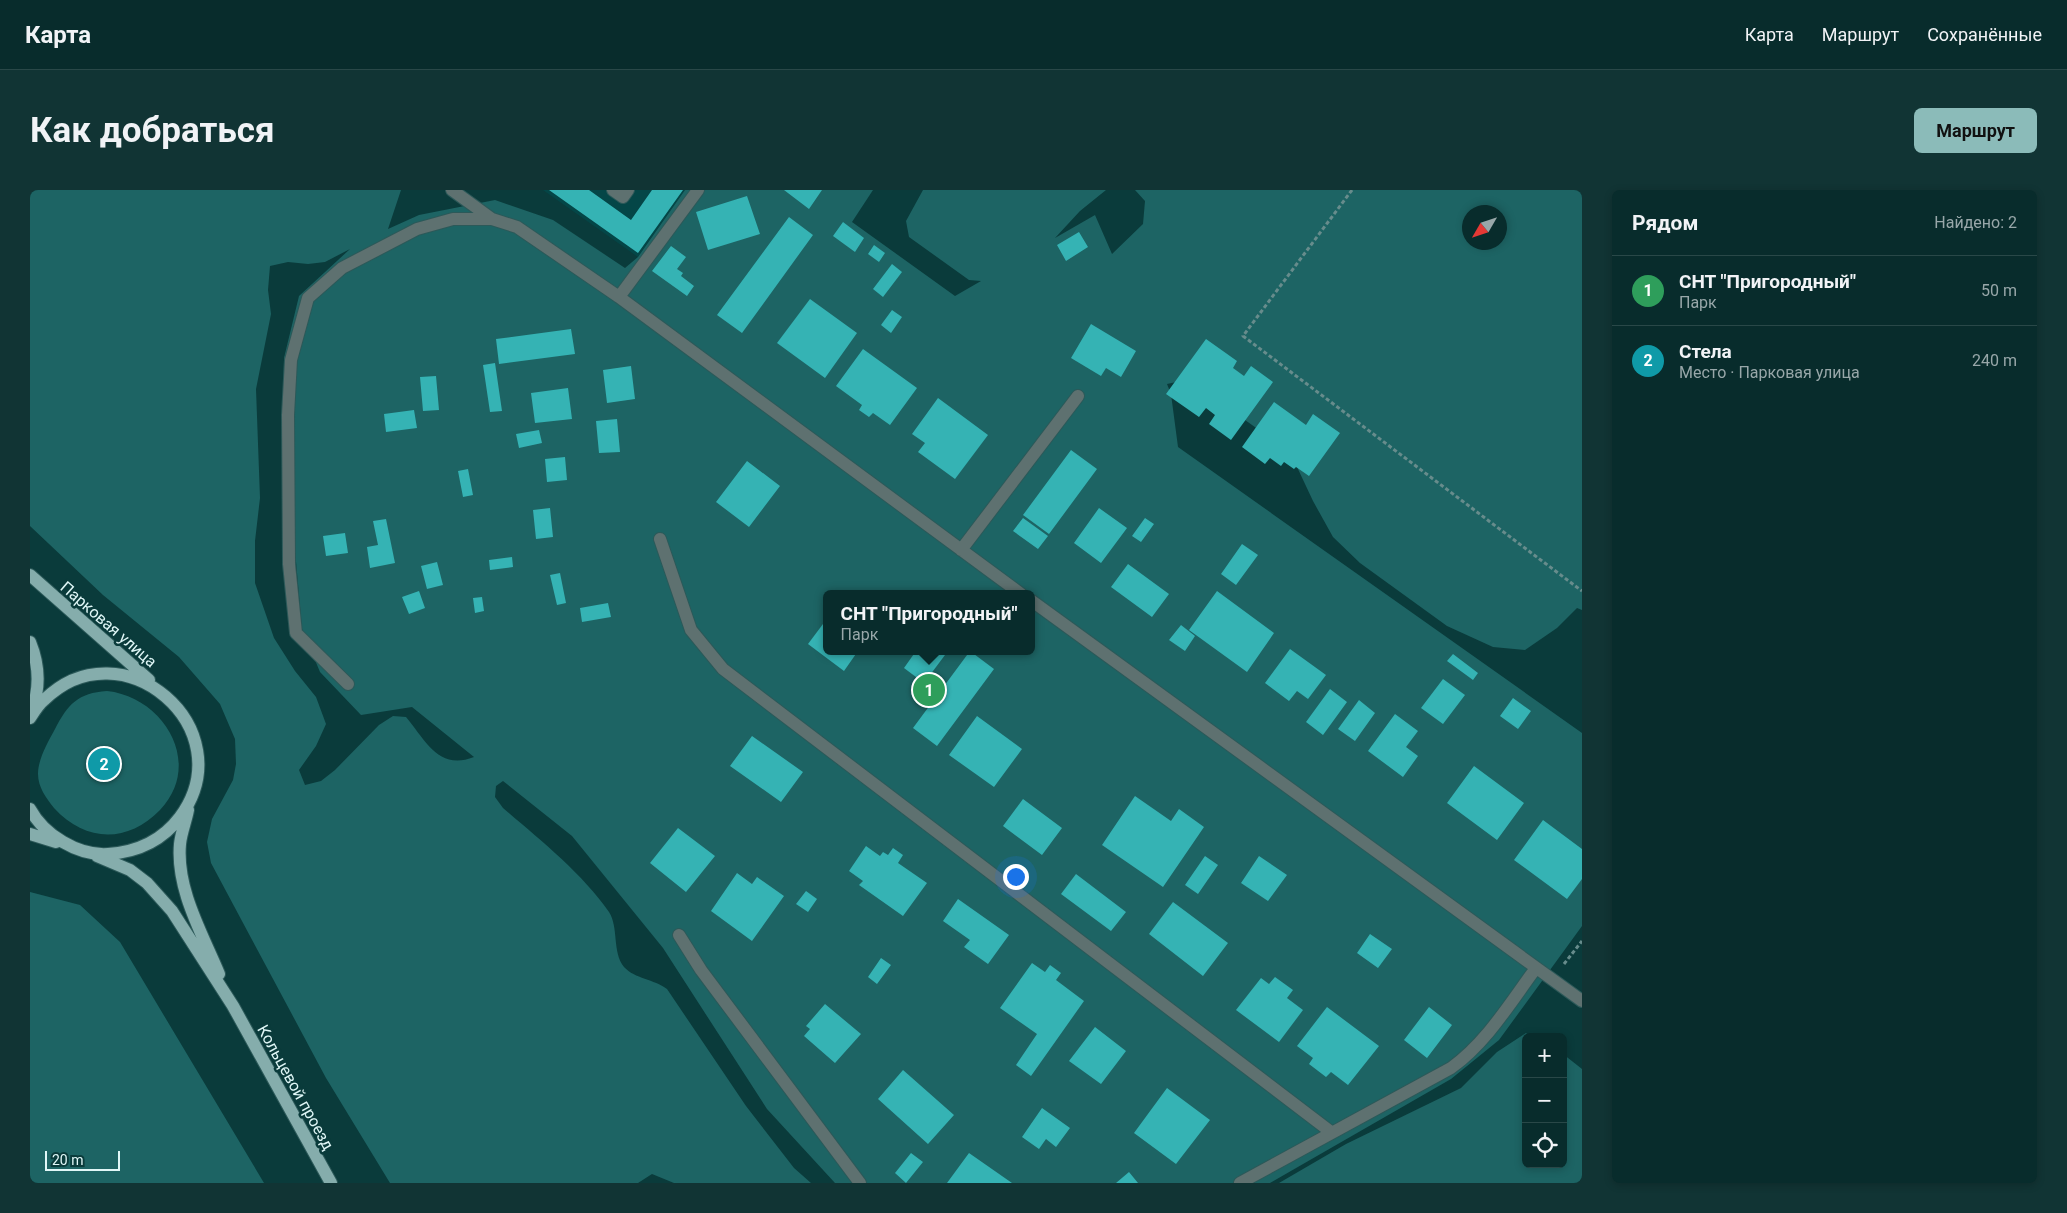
<!DOCTYPE html>
<html lang="ru">
<meta charset="utf-8">
<style>
body{margin:0;font-family:Roboto,sans-serif;background:#113434;color:#f1f3f6}
.controls{position:absolute;right:15px;bottom:15px;display:grid;overflow:hidden;border-radius:8px;box-shadow:0 2px 8px #0003}
.controls button{width:45px;height:45px;display:grid;place-items:center;padding:0;border:0;border-bottom:1px solid #294848;background:#082c2c;color:#f1f3f6;font:25px sans-serif}
.compass{position:absolute;left:1432px;top:15px;width:45px;height:45px;border-radius:50%;background:#082c2c;box-shadow:0 2px 8px #0003;rotate:231deg}
.scale{position:absolute;left:15px;bottom:12px;width:75px;box-sizing:border-box;padding-left:5px;border:2px solid #e0f7f7;border-top:0;font-size:14px;line-height:18px;white-space:nowrap;color:#e0f7f7;-webkit-text-stroke:4px #0a3b3b;paint-order:stroke}
.you{position:absolute;left:985px;top:686px;width:18px;height:18px;margin:-12px;border:4px solid #fff;border-radius:50%;background:#1a73e8;box-shadow:0 0 0 8px #1a73e833}
.badge{display:grid;place-items:center;width:32px;height:32px;border-radius:50%;background:#8bbbb9;color:#fff;font-size:16px;font-weight:700}
.pin{position:absolute;translate:-50% -50%;border:2px solid #fff;box-shadow:0 1px 5px #0006}
.popup{position:absolute;left:793px;top:400px;width:212px;height:65px;box-sizing:border-box;display:grid;place-content:center;border-radius:8px;background:#082c2c;filter:drop-shadow(0 1px 4px #0005);font-size:16px;white-space:nowrap;color:#98a7a9}
.popup b{font-size:19px;color:#f1f3f6}
.popup::after{content:'';position:absolute;left:50%;top:100%;margin-left:-10px;border:10px solid transparent;border-top-color:#082c2c}
.list{margin:0;padding:0;list-style:none}
h2{display:flex;justify-content:space-between;align-items:center;height:65px;margin:0;padding:0 20px;font-size:21px}
h2 small{font-size:16px;font-weight:400;color:#98a7a9}
.list li{display:grid;grid-template-columns:32px 1fr auto;gap:15px;align-items:center;box-sizing:border-box;height:70px;padding:0 20px;border-top:1px solid #294848}
.list b{display:block;font-size:19px;white-space:nowrap}
.list p{margin:0;font-size:16px;white-space:nowrap;color:#98a7a9}
.list em{font-size:16px;font-style:normal;color:#98a7a9}
.icon{flex:none;width:28px;height:28px;fill:none;stroke:currentColor;stroke-width:2;stroke-linecap:round;stroke-linejoin:round}
.map{position:relative;flex:none;width:1552px;height:993px;overflow:hidden;border-radius:8px}
header{display:flex;align-items:center;gap:30px;box-sizing:border-box;height:70px;padding:0 25px;background:#082c2c;border-bottom:1px solid #294848}
header strong{font-size:24px}
nav{display:flex;gap:28px;margin-inline-start:auto;font-size:18px}
.intro{display:flex;align-items:center;justify-content:space-between;box-sizing:border-box;height:120px;padding:0 30px}
h1{margin:0;font-size:35px}
.button{padding:12px 22px;border-radius:8px;background:#8bbbb9;color:#111;font-size:18px;font-weight:700}
main{display:flex;gap:30px;padding:0 30px}
aside{flex:1;background:#082c2c;border-radius:8px;box-shadow:0 2px 8px #0003}
.map>svg:first-child{display:block}
.built{fill:#044647}
.green{fill:#1d6464;fill-rule:evenodd}
.building{fill:#35b3b4}
.lines{fill:none;stroke-linecap:round;stroke-linejoin:round}
.minor-casing{stroke:#2c5959;stroke-width:14}
.major-casing{stroke:#2c5959;stroke-width:14}
.path{stroke:#678c8c;stroke-width:3;stroke-dasharray:4 2.5;stroke-linecap:butt}
.minor{stroke:#5e7170;stroke-width:12}
.major{stroke:#85adac;stroke-width:12}
.labels{text-anchor:middle;stroke-width:5;stroke-linejoin:round;paint-order:stroke}
.street-label{font-size:16px;fill:#e0f7f7;stroke:#0a3b3b}
</style>
<header>
<strong>Карта</strong>
<nav><a>Карта</a><a>Маршрут</a><a>Сохранённые</a></nav>
</header>
<div class="intro"><h1>Как добраться</h1><a class="button">Маршрут</a></div>
<main>
<div class="map">
<svg width="1552" height="993" viewBox="0 0 1552 993">
<rect width="100%" height="100%" fill="#0a3b3b"/>
<path class="built" d="M513,0H655L608,67Z"/>
<path class="green" d="M0,0H371L358,39L389,25L465,10L523,30L595,78L608,67L655,0H843L822,32L925,106L951,91L939,90L879,47L876,31L893,0H1076L1050,21L1025,48L1065,25L1082,64L1113,34L1115,11L1105,0H1552V420L1547,418L1527,438L1495,460L1463,457L1417,436L1330,373L1303,347L1283,311L1260,262L1215,230L1165,188L1137,194L1141,204L1148,257L1552,543V736L1469,850L1421,889L1240,993H805L737,919L633,758L542,646L473,591L466,596L465,607L473,618C509,649 552,683 579,722C589,738 582,762 594,777C605,789 624,789 637,799L716,916L764,978L781,993H644L622,984L608,993H360L296,888L181,673L177,652L182,629L203,590L206,574L205,549L190,514L149,467L73,405L0,336ZM1440,22H1470V52H1440ZM320,59L269,106L254,168L253,226L272,439L290,482L331,525L382,517L444,567C409,581 396,551 376,527L363,526L349,535L305,580L291,591L275,595L269,580L286,556L296,534L286,507L265,481L244,448L225,393V351L230,308L226,199L241,124L238,100L240,76L258,72L278,74L295,72ZM796,404H1002V461H796Z
M77,501C134,507 174,574 130,620C97,654 55,652 24,618C16,608 8,597 8,584C8,569 18,552 25,539C38,514 48,503 77,501Z
M0,702L50,715L90,752L234,993H0Z
M1496,843L1503,847H1496V974H1533V864L1552,879V993H1249L1316,954L1431,898L1467,862Z"/>
<path class="building" d="M519,0H559L601,30L622,0H653L608,63Z
M754,0H792L779,19Z
M717,6L730,44L678,60L666,22Z
M759,27L783,45L712,143L687,125Z
M813,32L834,48L825,62L803,46Z
M1049,42L1058,57L1036,71L1027,55Z
M844,55L855,63L849,72L838,64Z
M641,56L656,67L647,79L653,83L651,86L664,96L657,106L622,81Z
M862,74L872,82L853,107L843,99Z
M780,109L827,143L795,188L747,153Z
M862,120L872,127L861,143L851,135Z
M1061,134L1106,161L1091,187L1076,178L1071,186L1041,168Z
M541,139L545,164L469,174L466,149Z
M1176,149L1207,171L1203,178L1214,186L1221,176L1243,192L1201,250L1179,234L1185,225L1176,218L1169,227L1136,204Z
M833,159L887,198L860,235L843,223L839,227L829,220L832,215L806,196Z
M465,173L472,221L460,222L453,175Z
M601,176L605,209L577,213L573,180Z
M406,186L409,220L393,221L390,187Z
M538,198L542,229L505,233L501,203Z
M908,208L958,245L925,289L888,262L895,253L882,244Z
M1244,212L1276,235L1283,224L1310,243L1279,286L1266,277L1264,279L1254,272L1251,276L1240,268L1235,274L1212,257Z
M384,220L387,238L356,242L354,224Z
M587,229L590,262L569,263L566,231Z
M509,240L512,253L489,258L486,244Z
M1041,260L1067,279L1019,344L993,325Z
M535,267L537,290L517,292L515,269Z
M717,271L750,296L719,337L686,312Z
M438,279L443,305L433,307L428,281Z
M520,318L523,347L506,349L503,320Z
M1069,318L1097,338L1071,373L1044,353Z
M993,328L1018,346L1008,359L983,341Z
M1115,328L1124,334L1111,352L1102,346Z
M356,329L365,373L340,378L337,357L348,355L343,331Z
M315,343L318,363L296,366L293,346Z
M1212,354L1228,365L1206,395L1191,384Z
M482,367L483,377L460,380L459,370Z
M407,372L413,395L397,399L391,376Z
M1098,374L1139,404L1122,427L1081,397Z
M530,383L536,413L527,415L520,385Z
M389,401L395,418L379,424L372,407Z
M1187,401L1244,443L1217,482L1159,440Z
M452,407L454,421L445,423L443,408Z
M578,413L581,427L552,432L550,418Z
M796,430V461H828L814,481L778,454Z
M1151,435L1165,446L1155,461L1139,450Z
M1260,459L1296,485L1278,509L1267,501L1259,511L1235,493Z
M886,461H918L894,493L874,478Z
M940,461L964,479L907,556L883,538Z
M1423,464L1448,483L1443,490L1417,471Z
M1413,489L1435,505L1413,534L1391,518Z
M1300,499L1317,512L1293,545L1276,532Z
M1483,508L1501,521L1488,539L1470,526Z
M1329,510L1345,523L1325,551L1308,539Z
M1365,524L1388,541L1376,557L1388,566L1373,587L1338,561Z
M947,526L992,559L964,597L919,565Z
M722,546L773,582L751,612L700,576Z
M1444,576L1494,613L1467,650L1417,613Z
M1105,606L1141,631L1149,619L1174,637L1133,697L1072,655Z
M993,609L1032,638L1012,665L973,636Z
M1513,630L1552,659V689L1537,709L1484,670Z
M648,638L685,666L656,702L620,673Z
M836,656L850,666L853,662L858,665L863,658L873,665L868,673L897,693L873,726L829,695L833,691L819,681Z
M1175,666L1188,675L1168,704L1155,695Z
M1229,666L1257,685L1238,711L1211,693Z
M707,683L722,694L727,687L754,706L722,751L681,721Z
M1046,684L1096,722L1081,741L1031,704Z
M776,701L787,709L778,722L766,714Z
M928,709L979,745L958,774L934,757L940,750L913,731Z
M1143,712L1198,753L1173,786L1119,744Z
M1340,744L1362,759L1348,778L1327,763Z
M851,768L861,775L847,794L838,787Z
M1002,773L1015,782L1020,775L1031,783L1026,790L1054,811L1001,886L986,875L1007,844L970,818Z
M1245,787L1263,800L1257,808L1273,820L1249,852L1206,820L1231,788L1239,794Z
M795,814L831,844L805,873L774,846L780,839L776,836Z
M1297,817L1349,856L1318,895L1301,882L1296,887L1279,874L1283,868L1267,856Z
M1399,817L1422,835L1397,868L1374,850Z
M1065,837L1096,861L1071,894L1039,871Z
M873,880L924,925L898,954L848,909Z
M1137,898L1180,930L1146,974L1104,943Z
M1012,918L1040,938L1026,957L1016,949L1009,959L992,947Z
M881,963L893,972L876,993L865,983Z
M939,963L982,993H917Z
M1099,982L1108,993H1086Z"/>
<g class="lines">
<g class="minor-casing">
<path id="minor" d="M422,0L462,29L487,37L589,107L991,404
M583,0L593,7L598,0
M589,107L668,0
M630,349L661,440L693,479L1301,942
M931,360L1048,206
M1002,411L1552,811
M318,494L266,443L259,374L258,225L261,170L278,108L312,78L387,39L423,29H462
M649,745L671,780L830,993
M1210,993L1421,878C1457,852 1480,813 1506,778"/>
</g>
<g class="major-casing">
<path id="major" d="M0,385L119,490
M0,452C9,474 10,498 2,520
M0,528C4,522 8,515 14,510C92,433 215,539 150,627C132,651 107,662 78,664C48,666 14,645 0,619
M158,620C156,631 151,643 150,654C146,699 172,743 189,784
M0,644L26,652
M67,666L100,680L117,693L142,721L203,816L301,993"/>
</g>
<path class="path" d="M1322,0L1213,146L1552,401
M1534,774L1552,751"/>
<use href="#minor" class="minor"/>
<use href="#major" class="major"/>
</g>
<g class="labels">
<g class="street-label">
<text transform="translate(79 434) rotate(41)" y="6">Парковая улица</text>
<text transform="translate(266 897) rotate(61)" y="6">Кольцевой проезд</text>
</g>
</g>
</svg>
<div class="controls">
<button>+</button>
<button>−</button>
<button><svg class="icon" aria-label="locate" viewBox="0 0 24 24"><circle cx="12" cy="12" r="6"/><path d="M12 2v4M12 18v4M2 12h4M18 12h4"/></svg></button>
</div>
<svg class="compass" viewBox="-18 -18 36 36"><path d="M0-13l5 13h-10z" fill="#e53935"/><path d="M0 13l5-13h-10z" fill="#98a7a9"/></svg>
<div class="scale">20 m</div>
<div class="you"></div>
<div class="pin badge" style="left:899px;top:500px;background:#2e9e5b">1</div>
<div class="popup"><b>СНТ &quot;Пригородный&quot;</b>Парк</div>
<div class="pin badge" style="left:74px;top:574px;background:#0f9aa8">2</div>
</div>
<aside>
<h2>Рядом<small>Найдено: 2</small></h2>
<ul class="list">
<li><span class="badge" style="background:#2e9e5b">1</span><div><b>СНТ &quot;Пригородный&quot;</b><p>Парк</p></div><em>50 m</em></li>
<li><span class="badge" style="background:#0f9aa8">2</span><div><b>Стела</b><p>Место · Парковая улица</p></div><em>240 m</em></li>
</ul>
</aside>
</main>
